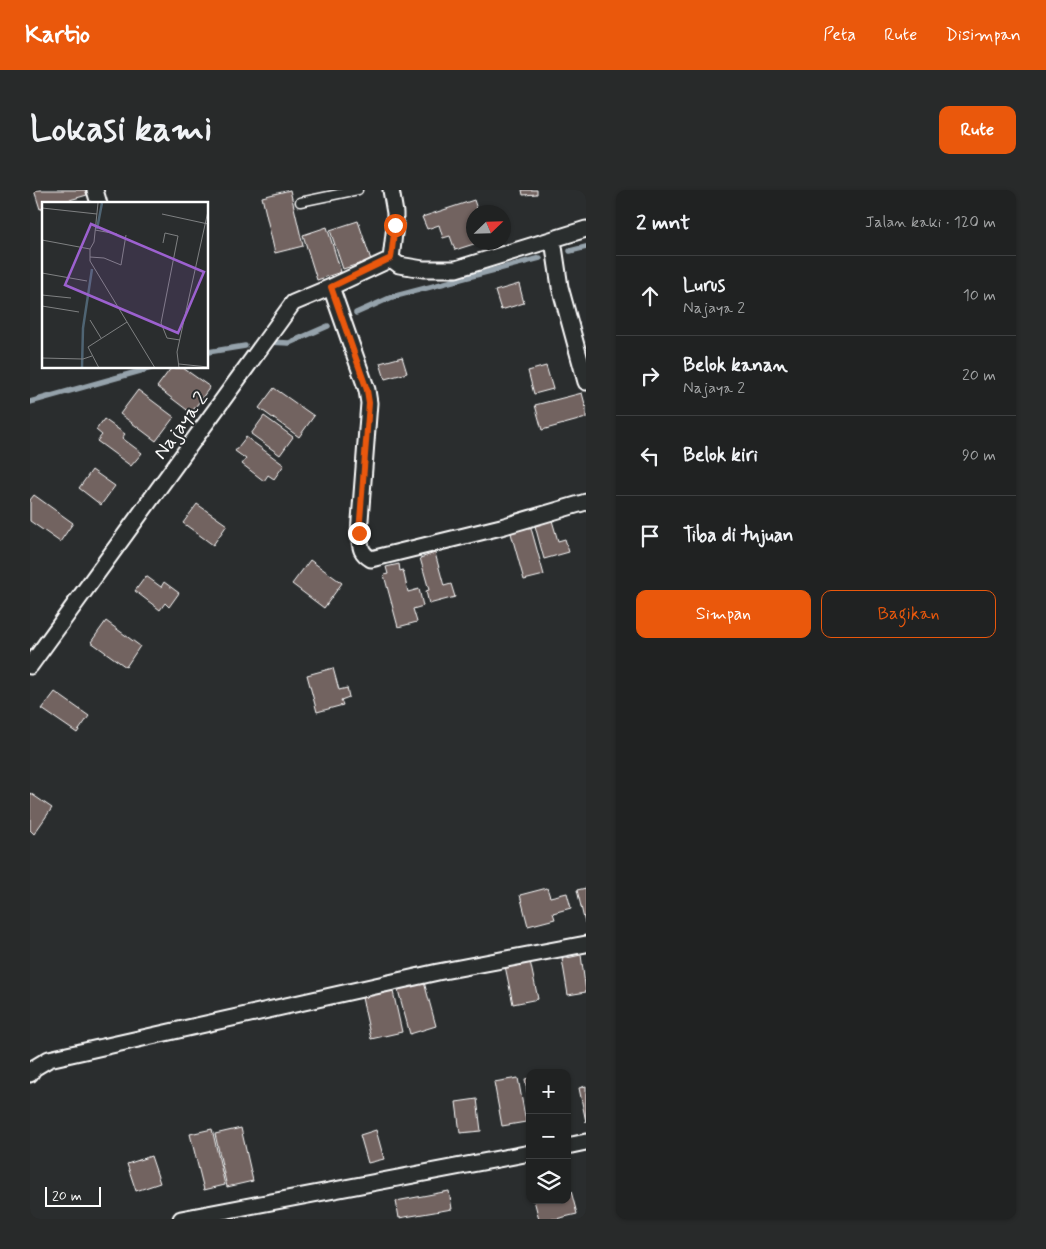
<!DOCTYPE html>
<html lang="id">
<meta charset="utf-8">
<style>
body{margin:0;font-family:Mynerve,sans-serif;background:#282a2a;color:#f1f3f6}
.controls{position:absolute;right:15px;bottom:15px;display:grid;overflow:hidden;border-radius:10px;box-shadow:0 1px 4px #0004}
.controls button{width:45px;height:45px;display:grid;place-items:center;padding:0;border:0;border-bottom:1px solid #3d3f40;background:#202222;color:#f1f3f6;font:25px sans-serif}
.compass{position:absolute;left:436px;top:15px;width:45px;height:45px;border-radius:50%;background:#202222;box-shadow:0 1px 4px #0004;rotate:67deg}
.scale{position:absolute;left:15px;bottom:12px;width:56px;box-sizing:border-box;padding-left:5px;border:2px solid #fff;border-top:0;font-size:14px;line-height:18px;white-space:nowrap;color:#fff;-webkit-text-stroke:4px #2a2d2e;paint-order:stroke}
.stop{position:absolute;width:15px;height:15px;margin:-11px;border:4px solid #ea580c;border-radius:50%;background:#fff}
.stop.end{background:#ea580c;border-color:#fff;box-shadow:0 1px 5px #0008}
.list{margin:0;padding:0;list-style:none}
h2{display:flex;justify-content:space-between;align-items:center;height:65px;margin:0;padding:0 20px;font-size:21px}
h2 small{font-size:16px;font-weight:400;color:#a2a4a5}
.list li{display:grid;grid-template-columns:32px 1fr auto;gap:15px;align-items:center;box-sizing:border-box;height:80px;padding:0 20px;border-top:1px solid #3d3f40}
.list b{display:block;font-size:19px;white-space:nowrap}
.list p{margin:0;font-size:16px;white-space:nowrap;color:#a2a4a5}
.list em{font-size:16px;font-style:normal;color:#a2a4a5}
.actions{display:flex;gap:10px;padding:15px 20px}
.actions a{flex:1;padding:11px 0;border:1px solid #ea580c;border-radius:10px;text-align:center;font-size:18px;color:#ea580c}
.actions .main{background:#ea580c;color:#fff}
.icon{flex:none;width:28px;height:28px;fill:none;stroke:currentColor;stroke-width:2;stroke-linecap:round;stroke-linejoin:round}
.map{position:relative;flex:none;width:556px;height:1029px;overflow:hidden;border-radius:10px}
header{display:flex;align-items:center;gap:30px;box-sizing:border-box;height:70px;padding:0 25px;background:#ea580c;color:#fff}
header strong{font-size:24px}
nav{display:flex;gap:28px;margin-inline-start:auto;font-size:18px}
.intro{display:flex;align-items:center;justify-content:space-between;box-sizing:border-box;height:120px;padding:0 30px}
h1{margin:0;font-size:35px}
.button{padding:12px 22px;border-radius:10px;background:#ea580c;color:#fff;font-size:18px;font-weight:700}
main{display:flex;gap:30px;padding:0 30px}
aside{flex:1;background:#202222;border-radius:10px;box-shadow:0 1px 4px #0004}
.map>svg:first-child{display:block}
.lines{fill:none;stroke-linecap:round;stroke-linejoin:round}
.stream{stroke:#95a2ab;stroke-width:5.5}
.building{fill:#726361;stroke:#fff}
.service-casing{stroke:#fff;stroke-width:11}
.minor-casing{stroke:#fff;stroke-width:19}
.service{stroke:#2a2d2e;stroke-width:8}
.minor{stroke:#2a2d2e;stroke-width:15}
.route{stroke:#ea580c;stroke-width:6}
.labels{text-anchor:middle;stroke-width:4;stroke-linejoin:round;paint-order:stroke}
.street-label{font-size:20px;fill:#fff;stroke:#2a2d2e}
.inset-river{fill:none;stroke:#4f6473;stroke-width:2.5}
.inset-road{fill:none;stroke:#7f8182;stroke-width:1}
.view{fill:#9c61cf;fill-opacity:0.15;stroke:#9c61cf;stroke-width:2.5}
.inset-edge{fill:none;stroke:#fff;stroke-width:2.5}
</style>
<header>
<strong>Kartio</strong>
<nav><a>Peta</a><a>Rute</a><a>Disimpan</a></nav>
</header>
<div class="intro"><h1>Lokasi kami</h1><a class="button">Rute</a></div>
<main>
<div class="map">
<svg width="556" height="1029" viewBox="0 0 556 1029">
<rect width="100%" height="100%" fill="#2a2d2e"/>
<filter id="ink" filterUnits="userSpaceOnUse"><feTurbulence type="fractalNoise" baseFrequency=".02" numOctaves="2"/><feDisplacementMap in="SourceGraphic" scale="10" xChannelSelector="R" yChannelSelector="G"/><feConvolveMatrix kernelMatrix="1 2 1 2 8 2 1 2 1" color-interpolation-filters="sRGB"/></filter>
<g filter="url(#ink)">
<g class="lines">
<path class="stream" d="M540,61L556,57
M326,123L362,107L510,68
M238,152L259,153L298,136
M178,162L215,156
M0,212L121,178"/>
</g>
<path class="building" d="M4,0H55L57,5L26,14H14V17L10,19Z
M260,0L273,56L245,63L232,7Z
M492,0H507V4L493,5Z
M444,10L448,22H443V52L447,53L425,60L420,46L413,48L409,35L397,39L392,27Z
M328,31L341,70L313,79L300,40Z
M297,37L311,82L287,90L273,45Z
M489,94L494,113L471,120L465,101Z
M372,167L377,183L355,189L350,173Z
M516,176L523,199L504,204L498,181Z
M141,178H153L180,197L161,223L127,197Z
M244,198L284,226L269,247L229,218Z
M108,200L144,227L126,251L90,224Z
M552,203L556,218V228L512,240L505,215Z
M234,226L263,247L250,265L221,244Z
M74,229L95,244L92,248L112,263L101,276L67,251L72,245L66,240Z
M216,247L254,275L244,289L238,285L234,291L212,274L216,269L205,261Z
M62,280L85,296L71,315L49,298Z
M4,305L43,333L30,352L0,331V310Z
M167,314L197,335L183,355L153,333Z
M521,327L528,351L535,349L539,362L514,369L504,332Z
M499,331L514,385L494,390L479,336Z
M405,363L414,396L421,394L425,407L399,414L396,401L399,400L390,368Z
M280,370L312,393L294,418L262,394Z
M369,374L370,381L373,380L378,402L389,399L393,416L383,419L387,432L368,437L354,385L358,384L356,377Z
M116,386L131,397L134,392L149,403L139,417L135,413L130,420L105,401Z
M76,431L110,456L96,477L61,452Z
M303,478L309,500L317,498L319,507L311,510L313,515L287,522L277,485Z
M25,502L59,526L47,543L12,519Z
M0,603L22,618L4,644L0,640Z
M517,698L520,707L537,703L541,718L523,723L525,729L498,736L490,705Z
M556,698V732L555,733L547,700Z
M551,765L556,802L538,805L532,769Z
M500,771L508,809L483,814L475,776Z
M394,792L406,836L380,844L368,800Z
M362,797L372,842L341,849L331,803Z
M488,888L496,932L472,936L464,892Z
M500,888V918L495,889Z
M556,896V932L549,898Z
M447,909L451,941L430,943L426,912Z
M211,938L223,991L197,997L185,944Z
M182,939L195,995L174,1000L160,944Z
M346,940L354,969L338,973L330,945Z
M121,966L130,993L106,1001L97,974Z
M419,1001L422,1019L369,1028L366,1011Z
M541,1001L547,1024L526,1029H509L504,1010H537V1002Z"/>
<g class="lines">
<g class="service-casing">
<path id="service" d="M270,12L328,0"/>
</g>
<g class="minor-casing">
<path id="minor" d="M65,0L69,14
M523,50L530,97L556,192
M361,69L369,75L393,79H426L556,39
M301,97L337,200L339,213L329,343C331,356 329,362 341,369L471,337L556,312
M0,476L263,113L301,97L361,69L365,35V23L361,0
M0,884L4,878L19,869L408,782L556,754
M537,956L556,952
M151,1029L500,963"/>
</g>
<use href="#service" class="service"/>
<use href="#minor" class="minor"/>
</g>
</g>
<g class="lines" filter="url(#ink)">
<path class="route" d="M329,343L339,213L337,200L301,97L361,68L365,35"/>
</g>
<g class="labels">
<g class="street-label">
<text transform="translate(150 235) rotate(-54)" y="7">Najaya 2</text>
</g>
</g>
<g transform="translate(12 12)">
<rect width="166" height="166" fill="#2a2d2e"/>
<path class="inset-river" d="M55,27L60,1M40,166L41,126L50,67"/>
<path class="inset-road" d="M0,6L55,12M120,12L166,22M53,28L75,32M0,38L48,47V59L113,166M121,41L123,31L136,34L119,121L125,136L138,138M48,47L52,40L56,1M48,55L62,56L79,63L84,33M0,71L45,79M0,93L29,96M0,104L37,110M48,118L59,136M0,156L41,157L50,154M137,162L166,165M57,166L46,145L85,120M137,166L135,150L166,9"/>
<path class="view" d="M49,22L162,70L136,131L23,83Z"/>
<rect width="166" height="166" class="inset-edge"/>
</g>
</svg>
<div class="controls">
<button>+</button>
<button>−</button>
<button><svg class="icon" aria-label="layers" viewBox="0 0 24 24"><path d="M12 4l9 5-9 5-9-5zM3 14l9 5 9-5"/></svg></button>
</div>
<svg class="compass" viewBox="-18 -18 36 36"><path d="M0-13l5 13h-10z" fill="#e53935"/><path d="M0 13l5-13h-10z" fill="#a2a4a5"/></svg>
<div class="scale">20 m</div>
<div class="stop" style="left:365px;top:35px"></div>
<div class="stop end" style="left:329px;top:343px"></div>
</div>
<aside>
<h2>2 mnt<small>Jalan kaki · 120 m</small></h2>
<ul class="list">
<li><svg class="icon" aria-label="ahead" viewBox="0 0 24 24"><path d="M12 20V5M6 11l6-6 6 6"/></svg><div><b>Lurus</b><p>Najaya 2</p></div><em>10 m</em></li>
<li><svg class="icon" aria-label="right" viewBox="0 0 24 24"><path d="M7 20v-9h11M14 6l5 5-5 5"/></svg><div><b>Belok kanan</b><p>Najaya 2</p></div><em>20 m</em></li>
<li><svg class="icon" aria-label="left" viewBox="0 0 24 24"><path d="M17 20v-9H6M10 6l-5 5 5 5"/></svg><div><b>Belok kiri</b></div><em>90 m</em></li>
<li><svg class="icon" aria-label="arrive" viewBox="0 0 24 24"><path d="M6 21V4h12l-3 4 3 4H6"/></svg><div><b>Tiba di tujuan</b></div></li>
</ul>
<div class="actions"><a class="main">Simpan</a><a>Bagikan</a></div>
</aside>
</main>
